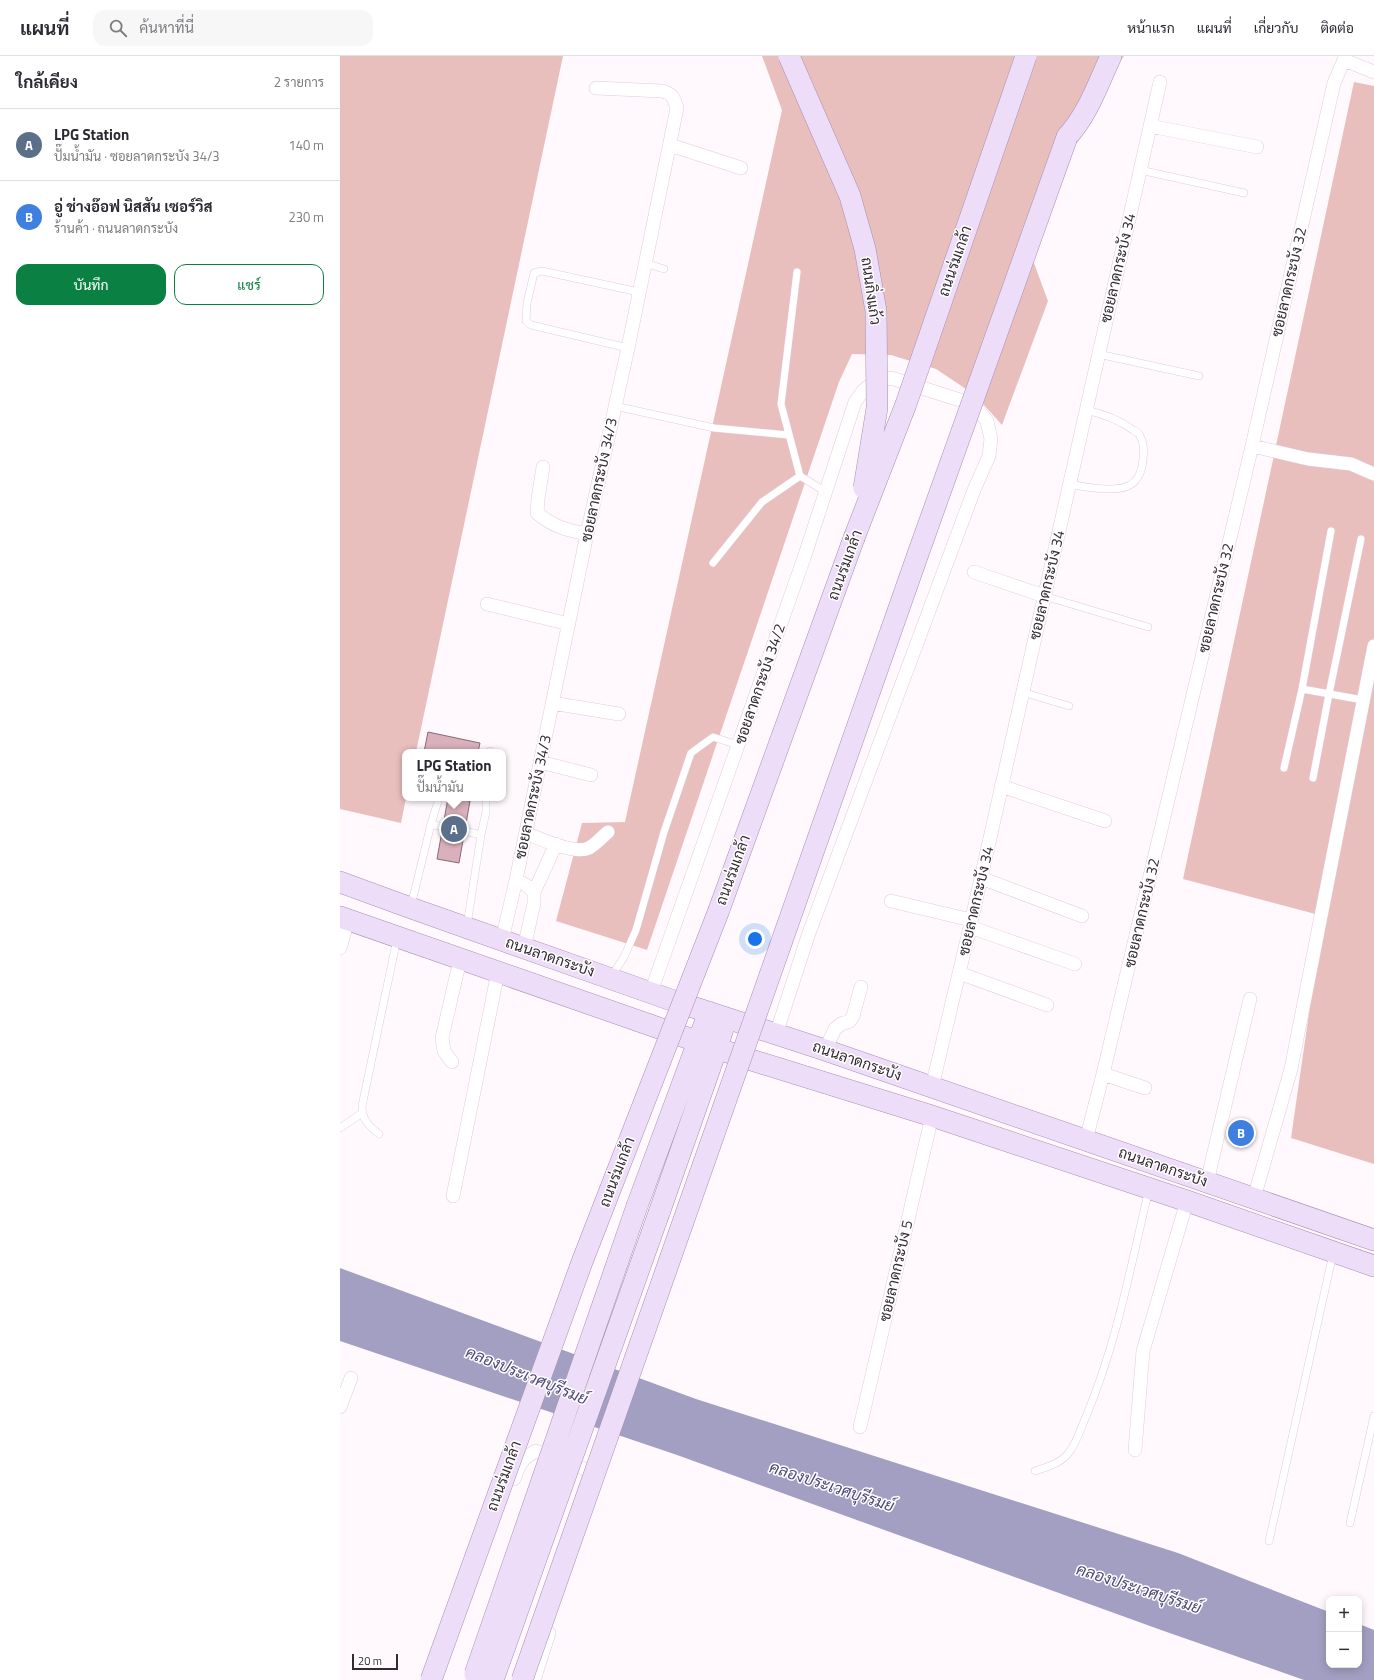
<!DOCTYPE html>
<html lang="th">
<meta charset="utf-8">
<style>
body{margin:0;font-family:"Titillium Web",Sarabun,sans-serif;background:#f7f7f7;color:#2b2b33}
.controls{position:absolute;right:12px;bottom:12px;display:grid;overflow:hidden;border-radius:8px;box-shadow:0 2px 10px #0003}
.controls button{width:36px;height:36px;display:grid;place-items:center;padding:0;border:0;border-bottom:1px solid #e1e1e2;background:#fff;color:#2b2b33;font:20px sans-serif}
.scale{position:absolute;left:12px;bottom:10px;width:46px;box-sizing:border-box;padding-left:4px;border:2px solid #342a32;border-top:0;font-size:11px;line-height:14px;white-space:nowrap;color:#342a32;-webkit-text-stroke:3px #fff;paint-order:stroke}
.you{position:absolute;left:415px;top:883px;width:14px;height:14px;margin:-10px;border:3px solid #fff;border-radius:50%;background:#1a73e8;box-shadow:0 0 0 6px #1a73e833}
.badge{display:grid;place-items:center;width:26px;height:26px;border-radius:50%;background:#0b8043;color:#fff;font-size:13px;font-weight:700}
.pin{position:absolute;translate:-50% -50%;border:2px solid #fff;box-shadow:0 1px 4px #0006}
.popup{position:absolute;left:62px;top:693px;width:104px;height:52px;box-sizing:border-box;display:grid;place-content:center;border-radius:8px;background:#fff;filter:drop-shadow(0 1px 3px #0005);font-size:13px;white-space:nowrap;color:#7c7c81}
.popup b{font-size:15px;color:#2b2b33}
.popup::after{content:'';position:absolute;left:50%;top:100%;margin-left:-8px;border:8px solid transparent;border-top-color:#fff}
.list{margin:0;padding:0;list-style:none}
h2{display:flex;justify-content:space-between;align-items:center;height:52px;margin:0;padding:0 16px;font-size:17px}
h2 small{font-size:13px;font-weight:400;color:#7c7c81}
.list li{display:grid;grid-template-columns:26px 1fr auto;gap:12px;align-items:center;box-sizing:border-box;height:72px;padding:0 16px;border-top:1px solid #e1e1e2}
.list b{display:block;font-size:15px;white-space:nowrap}
.list p{margin:0;font-size:13px;white-space:nowrap;color:#7c7c81}
.list em{font-size:13px;font-style:normal;color:#7c7c81}
.actions{display:flex;gap:8px;padding:12px 16px}
.actions a{flex:1;padding:9px 0;border:1px solid #0b8043;border-radius:12px;text-align:center;font-size:14px;color:#0b8043}
.actions .main{background:#0b8043;color:#fff}
.icon{flex:none;width:22px;height:22px;fill:none;stroke:currentColor;stroke-width:2;stroke-linecap:round;stroke-linejoin:round}
.map{position:relative;flex:none;width:1034px;height:1624px;overflow:hidden}
header{display:flex;align-items:center;gap:24px;box-sizing:border-box;height:56px;padding:0 20px;background:#fff;border-bottom:1px solid #e1e1e2}
header strong{font-size:19px}
nav{display:flex;gap:22px;margin-inline-start:auto;font-size:14px}
.search{width:280px;height:36px;background:#f7f7f7;display:flex;align-items:center;gap:10px;box-sizing:border-box;padding:0 14px;border-radius:12px;color:#7c7c81;font-size:15px}
main{display:flex}
aside{flex:1;background:#fff}
.map>svg:first-child{display:block}
.green{fill:#e9bfbd}
.water{fill:#a39fc2}
.building{fill:#dab0bd;stroke:#876b74}
.lines{fill:none;stroke-linecap:round;stroke-linejoin:round}
.lane-casing{stroke:#e4cadd;stroke-width:8}
.street-casing{stroke:#e4cadd;stroke-width:14}
.primary-casing{stroke:#a68fb0;stroke-width:22}
.lane{stroke:#fff;stroke-width:7}
.street{stroke:#fff;stroke-width:13}
.primary{stroke:#eeddf8;stroke-width:21}
.primary-bridge-casing{stroke:#a68fb0;stroke-width:22;stroke-linecap:butt}
.primary-bridge{stroke:#eeddf8;stroke-width:21}
.labels{text-anchor:middle;stroke-width:3;stroke-linejoin:round;paint-order:stroke}
.street-label{font-size:15px;fill:#342a32;stroke:#fff}
.water-label{font-size:16px;font-style:italic;fill:#50487a;stroke:#fff}
</style>
<header>
<strong>แผนที่</strong>
<div class="search"><svg class="icon" aria-label="search" viewBox="0 0 24 24"><circle cx="10" cy="10" r="6"/><path d="M15 15l6 6"/></svg>ค้นหาที่นี่</div>
<nav><a>หน้าแรก</a><a>แผนที่</a><a>เกี่ยวกับ</a><a>ติดต่อ</a></nav>
</header>
<main>
<aside>
<h2>ใกล้เคียง<small>2 รายการ</small></h2>
<ul class="list">
<li><span class="badge" style="background:#5c6f8a">A</span><div><b>LPG Station</b><p>ปั๊มน้ำมัน · ซอยลาดกระบัง 34/3</p></div><em>140 m</em></li>
<li><span class="badge" style="background:#3f7fe0">B</span><div><b>อู่ ช่างอ๊อฟ นิสสัน เซอร์วิส</b><p>ร้านค้า · ถนนลาดกระบัง</p></div><em>230 m</em></li>
</ul>
<div class="actions"><a class="main">บันทึก</a><a>แชร์</a></div>
</aside>
<div class="map">
<svg width="1034" height="1624" viewBox="0 0 1034 1624">
<rect width="100%" height="100%" fill="#fff9fd"/>
<path class="green" d="M0,0H223L76,696H65V742H66L61,767L0,753Z
M422,0H784L727,81L688,191L708,245L662,369L635,339L596,313L551,299L512,298L499,326L307,894L216,865L242,767L285,766L442,54Z
M1014,26L1034,30V1108L951,1082L983,860L843,823Z"/>
<path class="water" d="M0,1212L356,1343L838,1497L989,1556V1609H1019V1568L1034,1574V1624H964L821,1574L337,1399L0,1285Z"/>
<path class="building" d="M88,676L140,687L138,696H84Z
M108,742L130,745L119,807L97,803Z"/>
<g class="lines">
<g class="lane-casing">
<path id="lane" d="M800,114L904,137
M305,207L324,213
M457,216L441,348L460,420L486,436
M288,292L191,269L186,265L187,247L194,217L202,215L299,236
M758,298L859,320
M275,350L374,372L448,379
M729,428C744,431 777,437 790,429C798,425 803,413 803,403C804,396 804,387 800,380C799,377 795,375 793,374C778,363 764,358 746,354
M373,507L422,446L460,420
M704,540L808,571
M962,633L991,475
M682,636L729,650
M150,696V695
M944,712L962,633L1023,644
M973,722L989,638L1021,483
M91,768L99,742
M125,775L141,779L127,869
M141,779L146,756V742
M71,850L91,768L103,771
M271,921L284,901L296,874L324,776L351,697L373,681L398,689
M0,1072L22,1057
M39,1078C29,1070 22,1064 22,1050L57,883
M695,1415C706,1411 719,1408 727,1399C737,1388 741,1371 747,1358C777,1286 791,1209 809,1133
M1010,1467L1034,1360
M929,1485L993,1198"/>
</g>
<g class="street-casing">
<path id="street" d="M1004,4L1034,16
M810,70L917,91
M330,89L401,112
M912,390L968,403L1011,408L1034,418
M203,411L198,443L197,457C214,471 226,474 247,478
M634,516L704,540
M147,548L229,568
M212,647L279,658
M200,706L251,719
M661,730L765,765
M186,777C201,783 234,799 249,792C256,788 262,781 268,776
M641,822L742,860
M176,824L186,829L194,836V847L184,892
M194,836L216,788
M551,845L631,864
M630,871L735,908
M162,884L176,824L247,478L288,292L337,52C334,42 332,37 322,35L256,32
M0,892L8,864
M619,917L707,949
M311,936L464,502L515,346L523,335L535,325L551,322L623,345L639,355L647,365L651,383L649,400L634,434L469,877L436,978
M485,994L495,973L501,968L510,965L513,960L521,931
M112,1006L104,995L102,982L120,904
M763,1018L805,1032
M592,1031L630,871L820,26
M746,1084L763,1018L912,390L994,27L1004,4V0
M867,1126L910,943
M113,1140L158,916
M914,1142L951,1013L1034,590
M0,1351L11,1322
M520,1371L592,1060
M795,1394L803,1295L847,1145
M174,1423C179,1409 182,1402 196,1395L245,1413L253,1424V1428
M194,1624L209,1577"/>
</g>
<g class="primary-casing">
<path id="primary" d="M727,81C748,58 758,28 771,0
M0,826L71,852L334,945L485,994L1034,1184
M379,854L514,482
M0,861L405,1002L592,1060L847,1145L1034,1210
M297,1150L369,956
M319,1157L377,992L386,963"/>
</g>
<use href="#lane" class="lane"/>
<use href="#street" class="street"/>
<use href="#primary" class="primary"/>
<g class="primary-bridge-casing">
<path id="primary-bridge" d="M449,0L510,140L525,193L536,255L537,352L524,432
M514,482L566,348L686,0
M135,1618L297,1150
M91,1624L242,1206L379,854
M153,1624L319,1157
M182,1624L578,498L727,81"/>
</g>
<use href="#primary-bridge" class="primary-bridge"/>
</g>
<g class="labels">
<g class="street-label">
<text transform="translate(615 205) rotate(-71)" y="5">ถนนร่มเกล้า</text>
<text transform="translate(778 212) rotate(-77)" y="5">ซอยลาดกระบัง 34</text>
<text transform="translate(949 226) rotate(-77)" y="5">ซอยลาดกระบัง 32</text>
<text transform="translate(531 235) rotate(82)" y="5">ถนนกิ่งแก้ว</text>
<text transform="translate(259 424) rotate(-78)" y="5">ซอยลาดกระบัง 34/3</text>
<text transform="translate(505 509) rotate(-70)" y="5">ถนนร่มเกล้า</text>
<text transform="translate(707 529) rotate(-77)" y="5">ซอยลาดกระบัง 34</text>
<text transform="translate(876 542) rotate(-77)" y="5">ซอยลาดกระบัง 32</text>
<text transform="translate(420 628) rotate(-71)" y="5">ซอยลาดกระบัง 34/2</text>
<text transform="translate(193 741) rotate(-78)" y="5">ซอยลาดกระบัง 34/3</text>
<text transform="translate(393 814) rotate(-70)" y="5">ถนนร่มเกล้า</text>
<text transform="translate(636 845) rotate(-77)" y="5">ซอยลาดกระบัง 34</text>
<text transform="translate(802 857) rotate(-77)" y="5">ซอยลาดกระบัง 32</text>
<text transform="translate(210 901) rotate(19)" y="5">ถนนลาดกระบัง</text>
<text transform="translate(517 1005) rotate(19)" y="5">ถนนลาดกระบัง</text>
<text transform="translate(823 1111) rotate(19)" y="5">ถนนลาดกระบัง</text>
<text transform="translate(277 1116) rotate(-69)" y="5">ถนนร่มเกล้า</text>
<text transform="translate(556 1215) rotate(-77)" y="5">ซอยลาดกระบัง 5</text>
<text transform="translate(164 1420) rotate(-70)" y="5">ถนนร่มเกล้า</text>
</g>
<g class="water-label">
<text transform="translate(187 1319) rotate(22)" y="6">คลองประเวศบุรีรมย์</text>
<text transform="translate(492 1430) rotate(18)" y="6">คลองประเวศบุรีรมย์</text>
<text transform="translate(799 1532) rotate(18)" y="6">คลองประเวศบุรีรมย์</text>
</g>
</g>
</svg>
<div class="controls">
<button>+</button>
<button>−</button>
</div>
<div class="scale">20 m</div>
<div class="you"></div>
<div class="pin badge" style="left:114px;top:773px;background:#5c6f8a">A</div>
<div class="popup"><b>LPG Station</b>ปั๊มน้ำมัน</div>
<div class="pin badge" style="left:901px;top:1077px;background:#3f7fe0">B</div>
</div>
</main>
